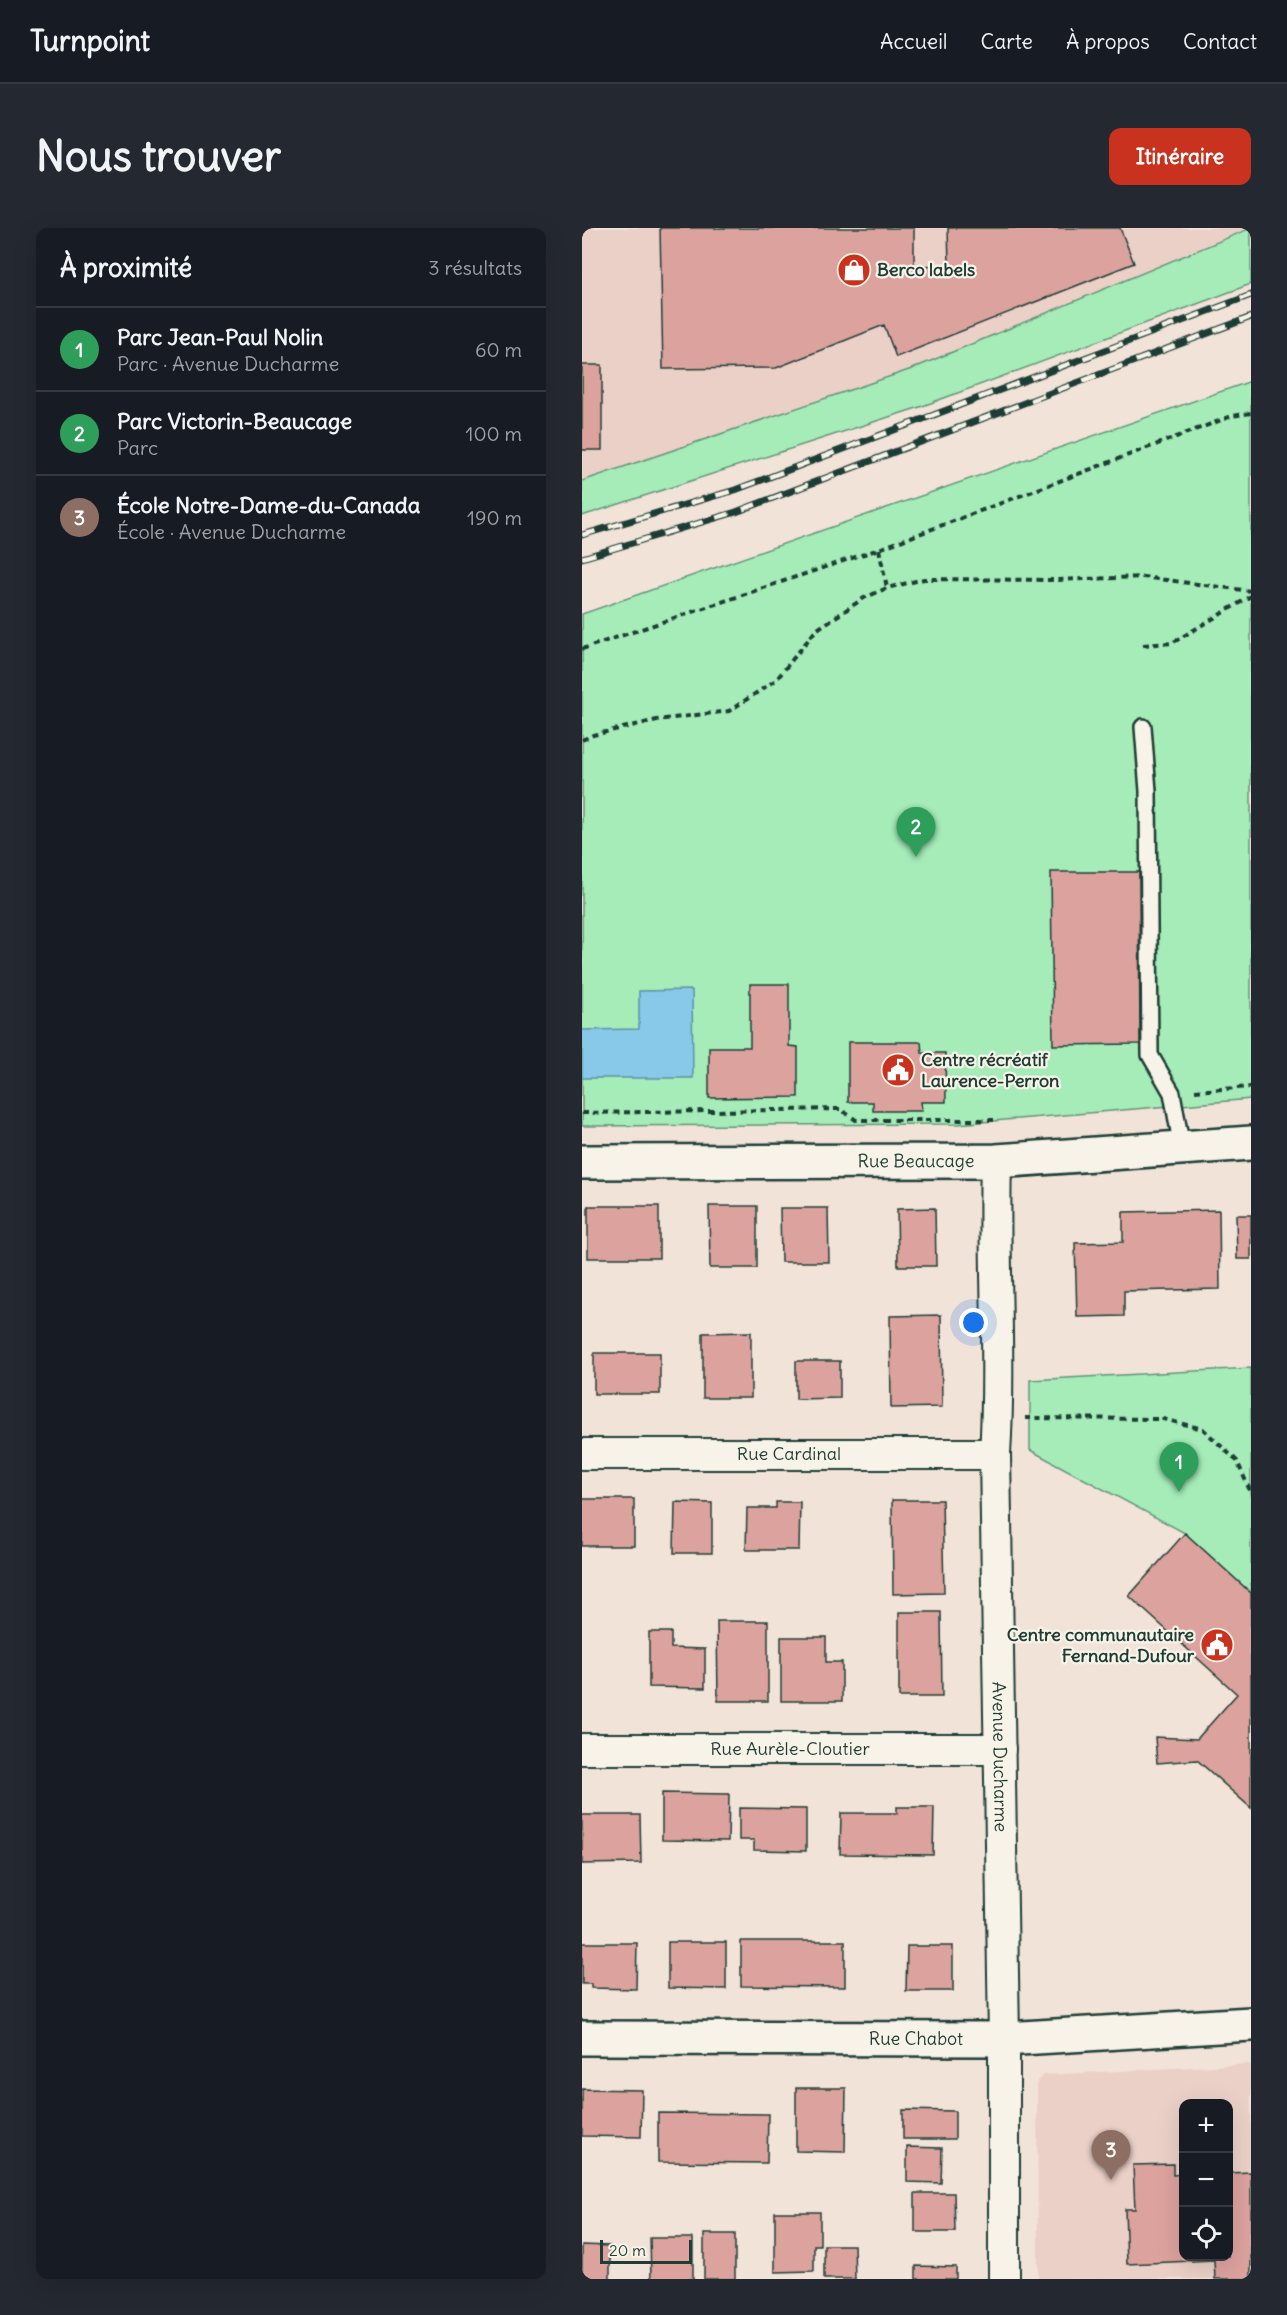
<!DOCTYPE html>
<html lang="fr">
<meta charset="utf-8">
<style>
body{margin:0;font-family:Delius,sans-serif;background:#242831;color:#f1f3f6}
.controls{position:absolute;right:18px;bottom:18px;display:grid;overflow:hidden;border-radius:12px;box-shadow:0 6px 24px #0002}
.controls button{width:54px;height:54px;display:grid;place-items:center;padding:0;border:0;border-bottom:2px solid #363941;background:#171b24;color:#f1f3f6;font:30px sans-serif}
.scale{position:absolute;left:18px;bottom:15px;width:92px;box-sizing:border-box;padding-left:6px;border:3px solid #1f3d34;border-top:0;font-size:16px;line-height:21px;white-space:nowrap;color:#1f3d34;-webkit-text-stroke:4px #f7f3e8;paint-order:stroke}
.you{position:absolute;left:392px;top:1095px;width:21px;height:21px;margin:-15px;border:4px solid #fff;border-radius:50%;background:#1a73e8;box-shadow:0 0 0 9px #1a73e833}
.badge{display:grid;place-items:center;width:39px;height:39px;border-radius:50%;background:#c8321e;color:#fff;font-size:20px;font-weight:700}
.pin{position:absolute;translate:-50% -50px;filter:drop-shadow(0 2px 3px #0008)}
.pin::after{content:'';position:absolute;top:32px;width:21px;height:18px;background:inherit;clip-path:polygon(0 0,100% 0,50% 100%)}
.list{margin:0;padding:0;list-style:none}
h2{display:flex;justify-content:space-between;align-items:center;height:78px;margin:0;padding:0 24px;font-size:26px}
h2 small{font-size:20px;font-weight:400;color:#9ea1a6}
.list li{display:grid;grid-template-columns:39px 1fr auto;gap:18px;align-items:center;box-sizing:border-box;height:84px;padding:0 24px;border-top:2px solid #363941}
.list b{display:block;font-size:22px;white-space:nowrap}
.list p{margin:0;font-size:20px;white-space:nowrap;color:#9ea1a6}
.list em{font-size:20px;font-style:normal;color:#9ea1a6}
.icon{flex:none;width:33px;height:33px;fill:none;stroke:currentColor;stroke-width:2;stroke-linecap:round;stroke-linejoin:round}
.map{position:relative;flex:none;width:669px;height:2051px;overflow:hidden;border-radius:12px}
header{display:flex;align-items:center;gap:36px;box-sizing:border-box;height:84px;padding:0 30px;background:#171b24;border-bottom:2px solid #363941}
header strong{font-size:28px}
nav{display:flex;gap:33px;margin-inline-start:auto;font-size:21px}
.intro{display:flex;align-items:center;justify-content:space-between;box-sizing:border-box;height:144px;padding:0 36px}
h1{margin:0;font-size:42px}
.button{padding:15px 27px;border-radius:12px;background:#c8321e;color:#fff;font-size:21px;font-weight:700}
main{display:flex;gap:36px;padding:0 36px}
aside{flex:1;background:#171b24;border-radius:12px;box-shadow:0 6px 24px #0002}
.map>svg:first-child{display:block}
.built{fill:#ebd0c7;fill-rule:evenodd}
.green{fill:#a5ecb9;stroke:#629476;stroke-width:1.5}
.water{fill:#88c9e9;stroke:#5e91a1;stroke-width:1.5}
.building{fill:#dca29e;stroke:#1f3d34;stroke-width:1.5}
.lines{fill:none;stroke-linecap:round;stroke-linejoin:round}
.lane-casing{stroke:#1f3d34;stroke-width:20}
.street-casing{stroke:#1f3d34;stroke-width:34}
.secondary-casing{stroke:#1f3d34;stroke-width:38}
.path{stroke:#1f3d34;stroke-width:4;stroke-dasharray:6 4.5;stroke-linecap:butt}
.lane{stroke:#f7f3e8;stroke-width:15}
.street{stroke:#f7f3e8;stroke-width:30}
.secondary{stroke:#f7f3e8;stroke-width:33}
.rail-casing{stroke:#1f3d34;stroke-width:7}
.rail{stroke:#f7f3e8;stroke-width:4.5;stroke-dasharray:14;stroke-linecap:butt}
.labels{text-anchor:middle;stroke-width:4.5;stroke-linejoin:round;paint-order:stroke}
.poi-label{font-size:18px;font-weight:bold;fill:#1f3d34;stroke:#f7f3e8;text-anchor:start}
.street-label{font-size:18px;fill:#1f3d34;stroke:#f7f3e8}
</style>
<header>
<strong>Turnpoint</strong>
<nav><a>Accueil</a><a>Carte</a><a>À propos</a><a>Contact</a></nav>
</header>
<div class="intro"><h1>Nous trouver</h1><a class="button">Itinéraire</a></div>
<main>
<aside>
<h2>À proximité<small>3 résultats</small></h2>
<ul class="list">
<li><span class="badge" style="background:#2e9e5b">1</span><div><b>Parc Jean-Paul Nolin</b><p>Parc · Avenue Ducharme</p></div><em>60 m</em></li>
<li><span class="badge" style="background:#2e9e5b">2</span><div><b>Parc Victorin-Beaucage</b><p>Parc</p></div><em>100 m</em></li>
<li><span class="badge" style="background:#8d6e63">3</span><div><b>École Notre-Dame-du-Canada</b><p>École · Avenue Ducharme</p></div><em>190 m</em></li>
</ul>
</aside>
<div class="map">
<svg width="669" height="2051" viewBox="0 0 669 2051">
<rect width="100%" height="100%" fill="#f2e3d9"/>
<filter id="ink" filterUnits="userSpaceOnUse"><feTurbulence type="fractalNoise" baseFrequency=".0167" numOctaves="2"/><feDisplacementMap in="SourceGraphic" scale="12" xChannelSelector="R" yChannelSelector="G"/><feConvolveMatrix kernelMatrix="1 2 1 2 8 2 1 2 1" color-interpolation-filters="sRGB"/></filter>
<g filter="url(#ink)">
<path class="built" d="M0,0H667L327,143L0,253Z
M669,1836V2051H456L455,1853L461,1847ZM602,1876H646V2028H602Z"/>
<path class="green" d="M669,0V56L338,179L0,288V253L327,142Z
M669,153V871L376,896L0,898V386Z
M669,1140V1365L603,1305L448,1222V1152Z"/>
<path class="water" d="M110,762L111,850H0V802L57,801V763Z"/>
<path class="building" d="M78,0H332V38L367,37L366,0H538L552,35L314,129L302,97L194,140L81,141Z
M0,137H20V222H0Z
M469,644H557L558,816L471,817Z
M168,756H207V818L216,819V869L127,870V819H168Z
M266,814H339L340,825H363L364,874H339L340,883H291V874H266Z
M6,978H77V1030H6Z
M127,978H175V1040H128Z
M198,980H246L247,1034H199Z
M353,980L354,1038H316L315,981Z
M637,982L638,1061L542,1063V1088L495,1089L493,1015L541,1014V984Z
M654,987H669V1031H655Z
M359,1087L360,1179L309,1180L308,1088Z
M169,1104V1170H121V1105Z
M12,1125H78V1166H12Z
M214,1133H258V1170L214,1171Z
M0,1271H52V1318H0Z
M310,1272H360L362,1365L311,1366Z
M93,1274L130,1275V1325H92Z
M194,1274H218L217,1322H164L165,1280H194Z
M603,1305L669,1365V1580L615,1532L575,1535L573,1509L615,1511L655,1466L547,1368Z
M317,1384H359L360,1469H317Z
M135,1393H186V1473H136Z
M67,1404H89V1420L123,1421V1460L67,1459Z
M199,1409H244V1434H260V1473H199Z
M80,1565L147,1566L146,1613L80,1612Z
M315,1579H352L351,1627L258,1626L259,1585H315Z
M157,1580L224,1581V1623L172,1622V1612H157Z
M0,1587H58L59,1635L0,1636Z
M159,1713H263V1759L159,1758Z
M86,1714H144V1761L86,1760Z
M0,1715H55L54,1761L9,1760V1756H0Z
M325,1718H371V1763H324Z
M214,1860H264L263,1924L214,1923Z
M0,1861L60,1862L59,1909L0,1908Z
M321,1882L373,1883V1911H321Z
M76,1885L186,1886L185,1935L76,1934Z
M325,1919L360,1920L359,1955L325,1954Z
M591,1936V1947L602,1946V2028H646V1945L669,1944V2051H633L632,2032L545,2036L543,1981H553L551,1937Z
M333,1965H372L373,2004H333Z
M193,1984H238V2017H232V2043L193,2044Z
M122,2006H153V2051H122Z
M68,2010H111V2051H69Z
M0,2017L28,2018V2051H0Z
M242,2017H272L273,2051H242Z
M334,2038L374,2039V2051H334Z"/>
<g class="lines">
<g class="lane-casing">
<path id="lane" d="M561,499L566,563L568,827L590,865L600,920"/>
</g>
<g class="street-casing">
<g id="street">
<path id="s1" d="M414,933C411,1031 419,1129 413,1226L422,1811V2051"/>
<path id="s2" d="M0,1226H413"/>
<path id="s3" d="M0,1521H418"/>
</g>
</g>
<g class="secondary-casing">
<g id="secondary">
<path id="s4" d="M0,934L414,933L669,915"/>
<path id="s5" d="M0,1810L422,1811L669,1796"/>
</g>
</g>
<path class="path" d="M297,321L305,360
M561,417L590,415L669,368
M0,421L297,321L650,188L669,185
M0,512L11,507L75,492L147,483L194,452L234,402L282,370L305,360L342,351L473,352L561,349L669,363
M613,863L669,859
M0,885L258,881L274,892H412
M443,1190L581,1191L621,1201L655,1233L669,1265"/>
<use href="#lane" class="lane"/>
<use href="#street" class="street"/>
<use href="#secondary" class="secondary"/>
<g class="rail-casing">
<path id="rail" d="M0,307L153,262L669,67
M0,330L154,284L669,89"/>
</g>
<use href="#rail" class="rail"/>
</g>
</g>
<defs>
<g id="shop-disc" transform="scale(1.725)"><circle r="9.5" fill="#c8321e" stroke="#f7f3e8"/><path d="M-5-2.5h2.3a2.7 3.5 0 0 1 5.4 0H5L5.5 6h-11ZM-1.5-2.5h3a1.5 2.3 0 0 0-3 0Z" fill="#fff"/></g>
<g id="civic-disc" transform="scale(1.725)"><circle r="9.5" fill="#c8321e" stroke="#f7f3e8"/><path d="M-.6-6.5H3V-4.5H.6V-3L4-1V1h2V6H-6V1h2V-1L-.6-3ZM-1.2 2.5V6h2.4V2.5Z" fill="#fff"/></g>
</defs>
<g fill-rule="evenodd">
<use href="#shop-disc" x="272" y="42"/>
<use href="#civic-disc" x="316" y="842"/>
<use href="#civic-disc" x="635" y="1417"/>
</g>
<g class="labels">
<g class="poi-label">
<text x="295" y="48">Berco labels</text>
<text x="339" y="838">Centre récréatif<tspan x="339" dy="21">Laurence-Perron</tspan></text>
<text x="612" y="1413" text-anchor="end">Centre communautaire<tspan x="612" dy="21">Fernand-Dufour</tspan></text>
</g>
<g class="street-label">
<text dy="6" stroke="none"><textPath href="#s4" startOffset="334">Rue Beaucage</textPath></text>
<text dy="6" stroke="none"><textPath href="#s2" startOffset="207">Rue Cardinal</textPath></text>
<text dy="6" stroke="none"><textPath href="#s3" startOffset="208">Rue Aurèle-Cloutier</textPath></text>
<text dy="6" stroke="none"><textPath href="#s1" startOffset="596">Avenue Ducharme</textPath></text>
<text dy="6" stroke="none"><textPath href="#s5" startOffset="334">Rue Chabot</textPath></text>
</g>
</g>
</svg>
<div class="controls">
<button>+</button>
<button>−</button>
<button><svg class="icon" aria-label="locate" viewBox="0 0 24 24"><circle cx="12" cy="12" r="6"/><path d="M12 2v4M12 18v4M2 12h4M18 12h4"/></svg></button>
</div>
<div class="scale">20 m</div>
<div class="you"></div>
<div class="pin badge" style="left:597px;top:1264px;background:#2e9e5b">1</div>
<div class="pin badge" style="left:334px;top:629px;background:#2e9e5b">2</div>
<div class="pin badge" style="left:529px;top:1952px;background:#8d6e63">3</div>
</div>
</main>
